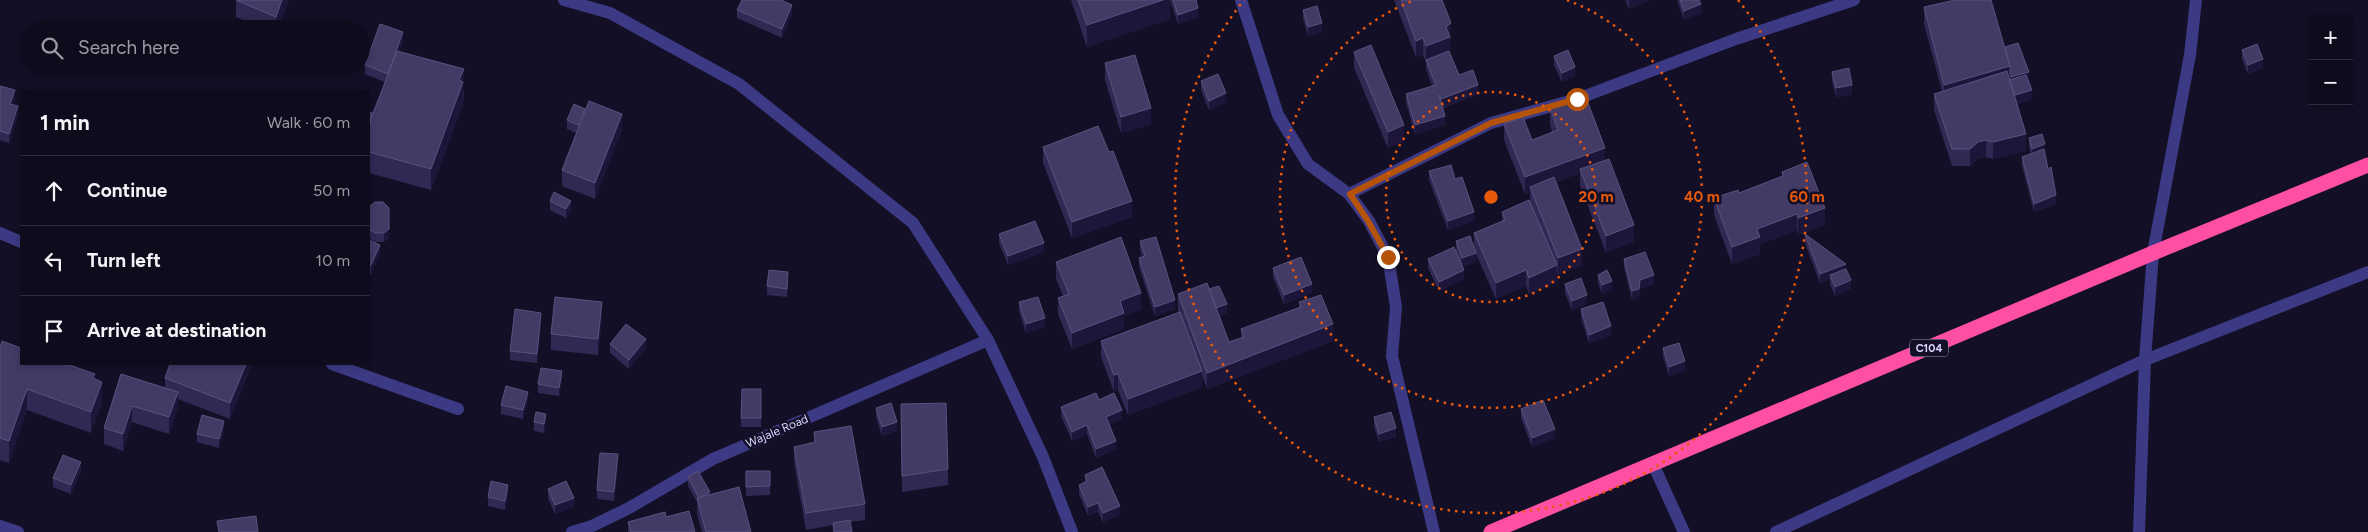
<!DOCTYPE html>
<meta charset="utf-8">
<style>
body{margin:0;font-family:Figtree,sans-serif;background:#171425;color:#f1f3f6}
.controls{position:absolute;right:15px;top:15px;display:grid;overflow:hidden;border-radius:0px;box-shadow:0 2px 8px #0003}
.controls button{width:45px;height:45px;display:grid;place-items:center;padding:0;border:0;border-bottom:1px solid #2e2b3b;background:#0e0b1c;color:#f1f3f6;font:25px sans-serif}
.stop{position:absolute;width:15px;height:15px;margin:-11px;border:4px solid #b45309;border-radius:50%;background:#fff}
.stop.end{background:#b45309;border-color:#fff;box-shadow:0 1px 5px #0008}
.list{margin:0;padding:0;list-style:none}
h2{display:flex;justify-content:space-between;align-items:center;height:65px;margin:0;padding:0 20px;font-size:21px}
h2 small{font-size:16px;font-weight:400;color:#9b9ba3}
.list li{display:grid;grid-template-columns:32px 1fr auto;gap:15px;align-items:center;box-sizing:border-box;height:70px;padding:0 20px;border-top:1px solid #2e2b3b}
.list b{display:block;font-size:19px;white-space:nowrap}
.list em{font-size:16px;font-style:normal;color:#9b9ba3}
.icon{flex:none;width:28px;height:28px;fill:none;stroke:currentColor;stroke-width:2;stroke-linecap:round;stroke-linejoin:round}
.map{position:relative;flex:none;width:2368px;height:532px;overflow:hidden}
.search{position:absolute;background:#0e0b1c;box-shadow:0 2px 8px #0003;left:20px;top:20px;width:350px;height:55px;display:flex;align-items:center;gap:12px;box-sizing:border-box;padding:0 18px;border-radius:28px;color:#9b9ba3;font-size:19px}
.panel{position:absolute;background:#0e0b1c;box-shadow:0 2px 8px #0003;left:20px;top:90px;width:350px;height:275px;border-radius:0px}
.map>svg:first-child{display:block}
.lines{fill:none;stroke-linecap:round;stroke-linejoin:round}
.minor{stroke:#3d3a85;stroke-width:12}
.highway{stroke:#ff4fa3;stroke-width:15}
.wall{fill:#312854}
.shaded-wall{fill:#1d163a}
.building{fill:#433a66;stroke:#5a527e}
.route{stroke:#b45309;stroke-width:6}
.ring{fill:none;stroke:#e8590c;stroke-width:2.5;stroke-dasharray:2.5 5}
.labels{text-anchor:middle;stroke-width:5;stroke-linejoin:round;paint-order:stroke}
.shield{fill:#130f26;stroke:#9e99be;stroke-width:1}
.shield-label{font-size:11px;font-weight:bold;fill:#d9d4ff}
.street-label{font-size:12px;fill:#d9d4ff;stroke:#130f26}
.centre{fill:#e8590c;stroke:#130f26;stroke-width:2.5}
.ring-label{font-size:15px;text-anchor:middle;font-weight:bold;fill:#e8590c;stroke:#130f26;stroke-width:5;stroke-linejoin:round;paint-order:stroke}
</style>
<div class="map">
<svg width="2368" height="532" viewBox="0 0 2368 532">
<rect width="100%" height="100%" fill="#130f26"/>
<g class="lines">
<path class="minor" d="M564,0L610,13L739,84L913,223L988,340L1043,457L1072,532
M1241,0L1278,115L1308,164L1349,194L1369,221L1388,257L1396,307L1392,356L1434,532
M1349,194L1491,123L1577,99L1736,39L1854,0
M0,233L21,242
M332,364L458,409
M1653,464L1684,532
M0,526L18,532
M572,532L592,526L629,508L713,459L988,340
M1776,532L2145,360L2368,272
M2139,532L2145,360L2153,253L2190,55L2196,0"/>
<path class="highway" d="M1491,532L2153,253L2368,165"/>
</g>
<path class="wall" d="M236,0H289L278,29H265L236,17Z
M1071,0H1170V19L1087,47Z
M1170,0H1196L1198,17L1178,24Z
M1394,0H1442L1451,39L1450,40V53L1459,75L1478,94L1443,108L1445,125L1415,134L1406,103V94L1432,86L1426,69V62L1423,55L1416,57Z
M1625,0H1651L1629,9Z
M1677,0H1699L1701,13L1684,20Z
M1924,7L2005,47L2029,81L2032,99L2017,104L2026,151L1993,159L1986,157L1978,158L1970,166H1952L1934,110V94L1942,91L1924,24Z
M737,10L792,14L782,38L737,18Z
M1303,10L1322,32L1308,36L1303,19Z
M403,41L399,52L464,90L463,104L431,190L369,173V112L372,113L385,82L365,74V65Z
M2242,50L2263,68L2248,74L2242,59Z
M1354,52L1404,141L1388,148L1354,68Z
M1554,56L1575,76L1562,82L1554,65Z
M1105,63L1151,124L1121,133L1105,80Z
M1832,72L1852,94L1836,97L1832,81Z
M1201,81L1226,102L1209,110L1201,90Z
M0,86L15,99L13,105L18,115L9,143L0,140Z
M1550,108L1605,160L1634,242L1606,252L1580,186V173L1556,182L1582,265L1558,275L1557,273V282L1529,294L1526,286L1496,299L1476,254V262L1462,267L1464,279L1439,291L1428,268V259L1459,260L1456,250V241L1474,248V233L1502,221V212L1530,203V192L1525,194L1504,140V124L1532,140L1552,132L1550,124Z
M567,120L622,130L595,199L562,186V170L576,133L567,129Z
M2029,138L2045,153L2056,204L2034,212L2022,166V157L2031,154L2029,147Z
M1043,147L1132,217L1072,238L1043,163Z
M1429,171L1474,221L1448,230L1429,180Z
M1782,172L1825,225L1798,235L1797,230L1760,244V254L1732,264L1714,215V198L1739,193L1782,176Z
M550,201L571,210L566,218L550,210Z
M369,207L389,237L384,242H375L369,238Z
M999,234L1044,252L1008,265L999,243Z
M1805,234L1846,269L1851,289L1835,296L1830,284V279L1820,283L1805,243Z
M369,241L380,254L371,274L369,273Z
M1140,241L1175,309L1155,316L1139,267V258L1142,257L1140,250Z
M1624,259L1654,284L1640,289L1639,298L1632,300L1624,268Z
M1056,262L1141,309L1124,316V329L1072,349L1058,314V298L1063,296L1056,279Z
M1273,268L1312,293L1284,304L1273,277Z
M1598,275L1612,290L1602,294L1598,283Z
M788,281L787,297L767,295V286Z
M1565,284L1587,304L1572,310L1565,293Z
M1209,289L1227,313L1219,316L1229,342L1241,338V329L1299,307V302L1333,341L1207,389L1202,376V387L1128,415L1118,390L1114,392L1101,357V341L1178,313V294Z
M1019,302L1045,327L1026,333L1019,311Z
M1581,309L1611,335L1589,343L1581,318Z
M602,318L598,355L551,350V334Z
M541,322L537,363L510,360V351Z
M610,344L646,348L629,369L610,353Z
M0,348L95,379L102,403L91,433L27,410L9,463L0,460Z
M1663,348L1685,370L1669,376L1663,357Z
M170,364H252L230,419L178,399V408L169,434L132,422L123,451L104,444V428L121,374L165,388V378Z
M562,380L559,396L538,393V384Z
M761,389V427H741V418Z
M1099,400L1122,419L1110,424L1116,449L1096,458L1087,434L1072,441L1061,416V407Z
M528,401L523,419L501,414V405Z
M901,404L948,469V485L902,492Z
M876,408L897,431L882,436L876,417Z
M1521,409L1555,438L1532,447L1521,418Z
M1374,417L1396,437L1379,442L1374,426Z
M534,422L546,423L544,433L534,431Z
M224,430L219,448L197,442V434Z
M814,432L865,504V520L850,522L852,532H833V525L806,530L794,463V447L814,443Z
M618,463L614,501L597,499V490Z
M81,471L71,494L53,487V478Z
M746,471H770V495L746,496Z
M1085,475L1120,515L1103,522L1098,512L1088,516L1079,494V485L1085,483Z
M688,477L710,494L751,532H702L697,514V502L688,486Z
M548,489L574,507L555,514L548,498Z
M508,494L505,510L488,506V497Z
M666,517L695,532H628V522Z"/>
<path class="shaded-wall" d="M282,0H289L278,29H276V17Z
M1163,0H1170V19L1087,47V25Z
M1629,0H1651L1629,9Z
M1701,4V13L1684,20V11Z
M792,5V14L782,38V29Z
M1198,8V17L1178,24V15Z
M1322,23V32L1308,36V27Z
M1451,23L1450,53L1426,60V62V46Z
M403,32V41L388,83V74Z
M1423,38V55L1416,57V41Z
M2263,59V68L2248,74V65Z
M2010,66V82L1944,101V85Z
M1575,67V76L1562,82V73Z
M464,69L463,104L431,190V169L459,80Z
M2029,72V81L2011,85V77Z
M1478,85V94L1441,108V99Z
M1852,85V94L1836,97V88Z
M15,90V99L10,113V104Z
M2032,90V99L2015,104V95Z
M1226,93V102L1209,110V101Z
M18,106V115L9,143V134Z
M1151,108V124L1121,133V117Z
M622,114V130L595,199V183Z
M1445,116V125L1415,134V125Z
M1404,125V141L1388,148V132Z
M2026,134V151L1993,159V142Z
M1986,140V157L1978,158L1970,166V149L1978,142Z
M2045,144V153L2032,158V149Z
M1605,148V164L1580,169V173L1531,191L1530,187V192L1525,194V177Z
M2056,195V204L2034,212V204Z
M571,201V210L566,218V209Z
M1132,201V217L1072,238V222Z
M1825,208V225L1798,235V218Z
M1474,212V221L1448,230V221Z
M1797,214V230L1760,244V254L1732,264V247L1757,229Z
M1634,225V242L1606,252V236Z
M389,229V237L384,242V233Z
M1044,243V252L1008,265V256Z
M380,245V254L371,274V265Z
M1582,249V265L1558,275V258Z
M1476,253V262L1462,267V258Z
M1846,264V273L1830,275V279L1820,283V274Z
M1557,265V282L1529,294V278Z
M1464,270V279L1439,291V282Z
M1526,270V286L1496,299V283Z
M788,272V281L787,297V289Z
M1654,275V284L1640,289L1639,298L1632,300V291L1640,280Z
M1851,280V289L1835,296V287Z
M1612,281V290L1602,294V285Z
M1312,284V293L1284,304V295Z
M1141,293V309L1124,316V329L1072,349V333L1120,301Z
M1587,295V304L1572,310V301Z
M1175,300V309L1155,316V307Z
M602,302V318L598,355V339Z
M1227,304V313L1214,317V308Z
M541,313V322L537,363V354Z
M1045,318V327L1026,333V324Z
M1333,324V341L1207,389V373Z
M1611,326V335L1589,343V335Z
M646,339V348L629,369V360Z
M1685,361V370L1669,376V367Z
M246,364H252L230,419V403Z
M562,371V380L559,396V388Z
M1202,371V387L1128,415V399Z
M1118,374V390L1114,392V375Z
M102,382V403L91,433V412Z
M27,389V410L9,463V441Z
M178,392V408L169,434V417Z
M528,392V401L523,419V410Z
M132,406V422L123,451V434Z
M1122,410V419L1106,426V417Z
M546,414V423L544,433V424Z
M224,421V430L219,448V439Z
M897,422V431L882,436V427Z
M1087,425V434L1072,441V432Z
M1396,428V437L1379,442V434Z
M1555,429V438L1532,447V438Z
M1116,441V449L1096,458V449Z
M618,454V463L614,501V492Z
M81,462V471L71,494V485Z
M508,485V494L505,510V501Z
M574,498V507L555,514V505Z
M1098,503V512L1088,516V507Z
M1120,506V515L1103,522V513Z"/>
<path class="building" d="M236,0H282L276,17Z
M742,0H781L792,5L782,29L737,10Z
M1078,0H1163L1087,25Z
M1173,0H1196L1198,8L1178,15Z
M1401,0H1442L1451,23L1446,27L1450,37L1426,46L1423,38L1416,41Z
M1680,0H1699L1701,4L1684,11Z
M1955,0H1991L2010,66L1944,85L1924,7Z
M1317,6L1322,23L1308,27L1303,10Z
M380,24L403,32L388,74L365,65Z
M2018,43L2029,72L2011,77L2010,73V66L2005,47Z
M2257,44L2263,59L2248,65L2242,50Z
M1371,45L1404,125L1388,132L1354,52Z
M1568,50L1575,67L1562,73L1554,56Z
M397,51L464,69L459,80L463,82L431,169L369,152V129L371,119Z
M1449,51L1459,75L1473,70L1478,85L1441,99L1439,95L1445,116L1415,125L1406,94L1436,85L1426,60Z
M1135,55L1151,108L1121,117L1105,63Z
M1849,68L1852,85L1836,88L1832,72Z
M2007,71L2026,134L1993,142L1986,140L1978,142L1970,149H1952L1934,94Z
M1218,74L1226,93L1209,101L1201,81Z
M2026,75L2032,90L2015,95L2009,80Z
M0,86L15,90L10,104L18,106L9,134L0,131Z
M1585,95L1605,148L1525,177L1504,124L1523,117L1532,140L1558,130L1550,108Z
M589,101L622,114L595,183L562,170Z
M574,104L585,109L578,125L567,120Z
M369,112L372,113L369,125Z
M1098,126L1109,152L1113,151L1132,201L1072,222L1043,147Z
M2042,134L2045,144L2032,149L2029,138Z
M2044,149L2048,169L2051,167L2056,195L2034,204L2022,157Z
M1609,159L1634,225L1606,236L1580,169Z
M1807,162L1825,208L1798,218L1797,214L1757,229L1760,237L1732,247L1714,198L1738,190L1739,193L1783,176L1782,172Z
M1451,165L1455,179L1462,177L1474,212L1448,221L1429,171Z
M1554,177L1582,249L1558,258L1530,187Z
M554,192L571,201L566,209L550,201Z
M1529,200L1557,265L1529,278L1526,270L1496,283L1474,233L1505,220L1502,212Z
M375,202H383L389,208V229L384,233H375L369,229V207Z
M1035,221L1044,243L1008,256L999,234Z
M1805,234L1846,264L1820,274Z
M1470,236L1476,253L1462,258L1456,241Z
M1121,237L1141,293L1120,301L1124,313L1072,333L1058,298L1069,294L1056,262Z
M1156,237L1175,300L1155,307L1139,258L1145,256L1140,241Z
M369,240L380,245L371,265L369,264Z
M1454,247L1464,270L1439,282L1428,259Z
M1645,252L1654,275L1640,280L1639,289L1632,291L1624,259Z
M1301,257L1312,284L1284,295L1273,268Z
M1846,269L1851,280L1835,287L1830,275Z
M769,270L788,272L787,289L767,286Z
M1607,270L1612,281L1602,285L1598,275Z
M1581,278L1587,295L1572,301L1565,284Z
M1207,283L1229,342L1244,337L1241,329L1301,307L1299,302L1321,295L1333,324L1207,373L1178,294Z
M1219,286L1227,304L1216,308L1209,289Z
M555,297L602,302L598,339L551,334Z
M1038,297L1045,318L1026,324L1019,302Z
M1603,302L1611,326L1589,335L1581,309Z
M515,309L541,313L537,354L510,351Z
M1180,312L1202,371L1128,399L1118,374L1114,375L1101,341Z
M626,324L646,339L629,360L610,344Z
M2,341L21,348V364H67L95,374L93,378L102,382L91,412L27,389L9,441L0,438V348Z
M1679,343L1685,361L1669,367L1663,348Z
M170,364H246L230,403L165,378Z
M541,368L562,371L559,388L538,384Z
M121,374L178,392L169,417L132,406L123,434L104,428Z
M506,386L528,392L523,410L501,405Z
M742,389H761V418H741Z
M1096,393L1099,400L1114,393L1122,410L1106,417L1116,441L1096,449L1087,425L1072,432L1061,407Z
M1543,400L1555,429L1532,438L1521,409Z
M891,403L897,422L882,427L876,408Z
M946,403L948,469L902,476L901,404Z
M536,412L546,414L544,424L534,422Z
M1391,412L1396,428L1379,434L1374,417Z
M202,415L224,421L219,439L197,434Z
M851,426L865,504L806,513L794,447L815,442L814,432Z
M600,453L618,454L614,492L597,490Z
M63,455L81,462L71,485L53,478Z
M1102,467L1120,506L1103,513L1098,503L1088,507L1079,485L1087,481L1085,475Z
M698,471L710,492L699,498L688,477Z
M746,471H770V486L746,487Z
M491,481L508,485L505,501L488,497Z
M566,481L574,498L555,505L548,489Z
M739,487L751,532H706L697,498Z
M689,511L695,532H631L628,522L665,512L666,517Z
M256,516L258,532H219L217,521Z
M850,520L852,532H834L833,523Z"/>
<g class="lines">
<path class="route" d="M1388,257L1368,221L1350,194L1491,123L1577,99"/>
</g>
<g class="ring">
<circle cx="1491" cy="197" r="105"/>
<path d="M1567 0A211 211 0 1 1 1415 0"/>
<path d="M1738 0A316 316 0 1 1 1244 0"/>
</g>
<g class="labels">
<rect class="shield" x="1910" y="339.5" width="38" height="17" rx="4"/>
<g class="shield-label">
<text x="1929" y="352">C104</text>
</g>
<g class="street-label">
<text transform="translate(777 431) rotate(-23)" y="4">Wajale Road</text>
</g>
</g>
<circle cx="1491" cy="197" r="8" class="centre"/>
<g class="ring-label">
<text x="1596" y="202">20 m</text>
<text x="1702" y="202">40 m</text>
<text x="1807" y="202">60 m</text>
</g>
</svg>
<div class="controls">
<button>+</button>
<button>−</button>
</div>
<div class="stop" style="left:1577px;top:99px"></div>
<div class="stop end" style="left:1388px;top:257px"></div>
<div class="search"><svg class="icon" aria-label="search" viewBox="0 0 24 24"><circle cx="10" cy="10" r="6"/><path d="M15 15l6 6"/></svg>Search here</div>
<section class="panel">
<h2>1 min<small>Walk · 60 m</small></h2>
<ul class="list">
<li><svg class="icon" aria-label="ahead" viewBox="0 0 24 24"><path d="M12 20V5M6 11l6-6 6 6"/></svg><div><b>Continue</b></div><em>50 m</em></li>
<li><svg class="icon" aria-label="left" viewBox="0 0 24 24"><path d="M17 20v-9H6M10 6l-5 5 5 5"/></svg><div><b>Turn left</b></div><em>10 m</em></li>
<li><svg class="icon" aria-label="arrive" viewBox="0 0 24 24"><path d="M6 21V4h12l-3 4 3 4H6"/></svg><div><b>Arrive at destination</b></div></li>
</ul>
</section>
</div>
